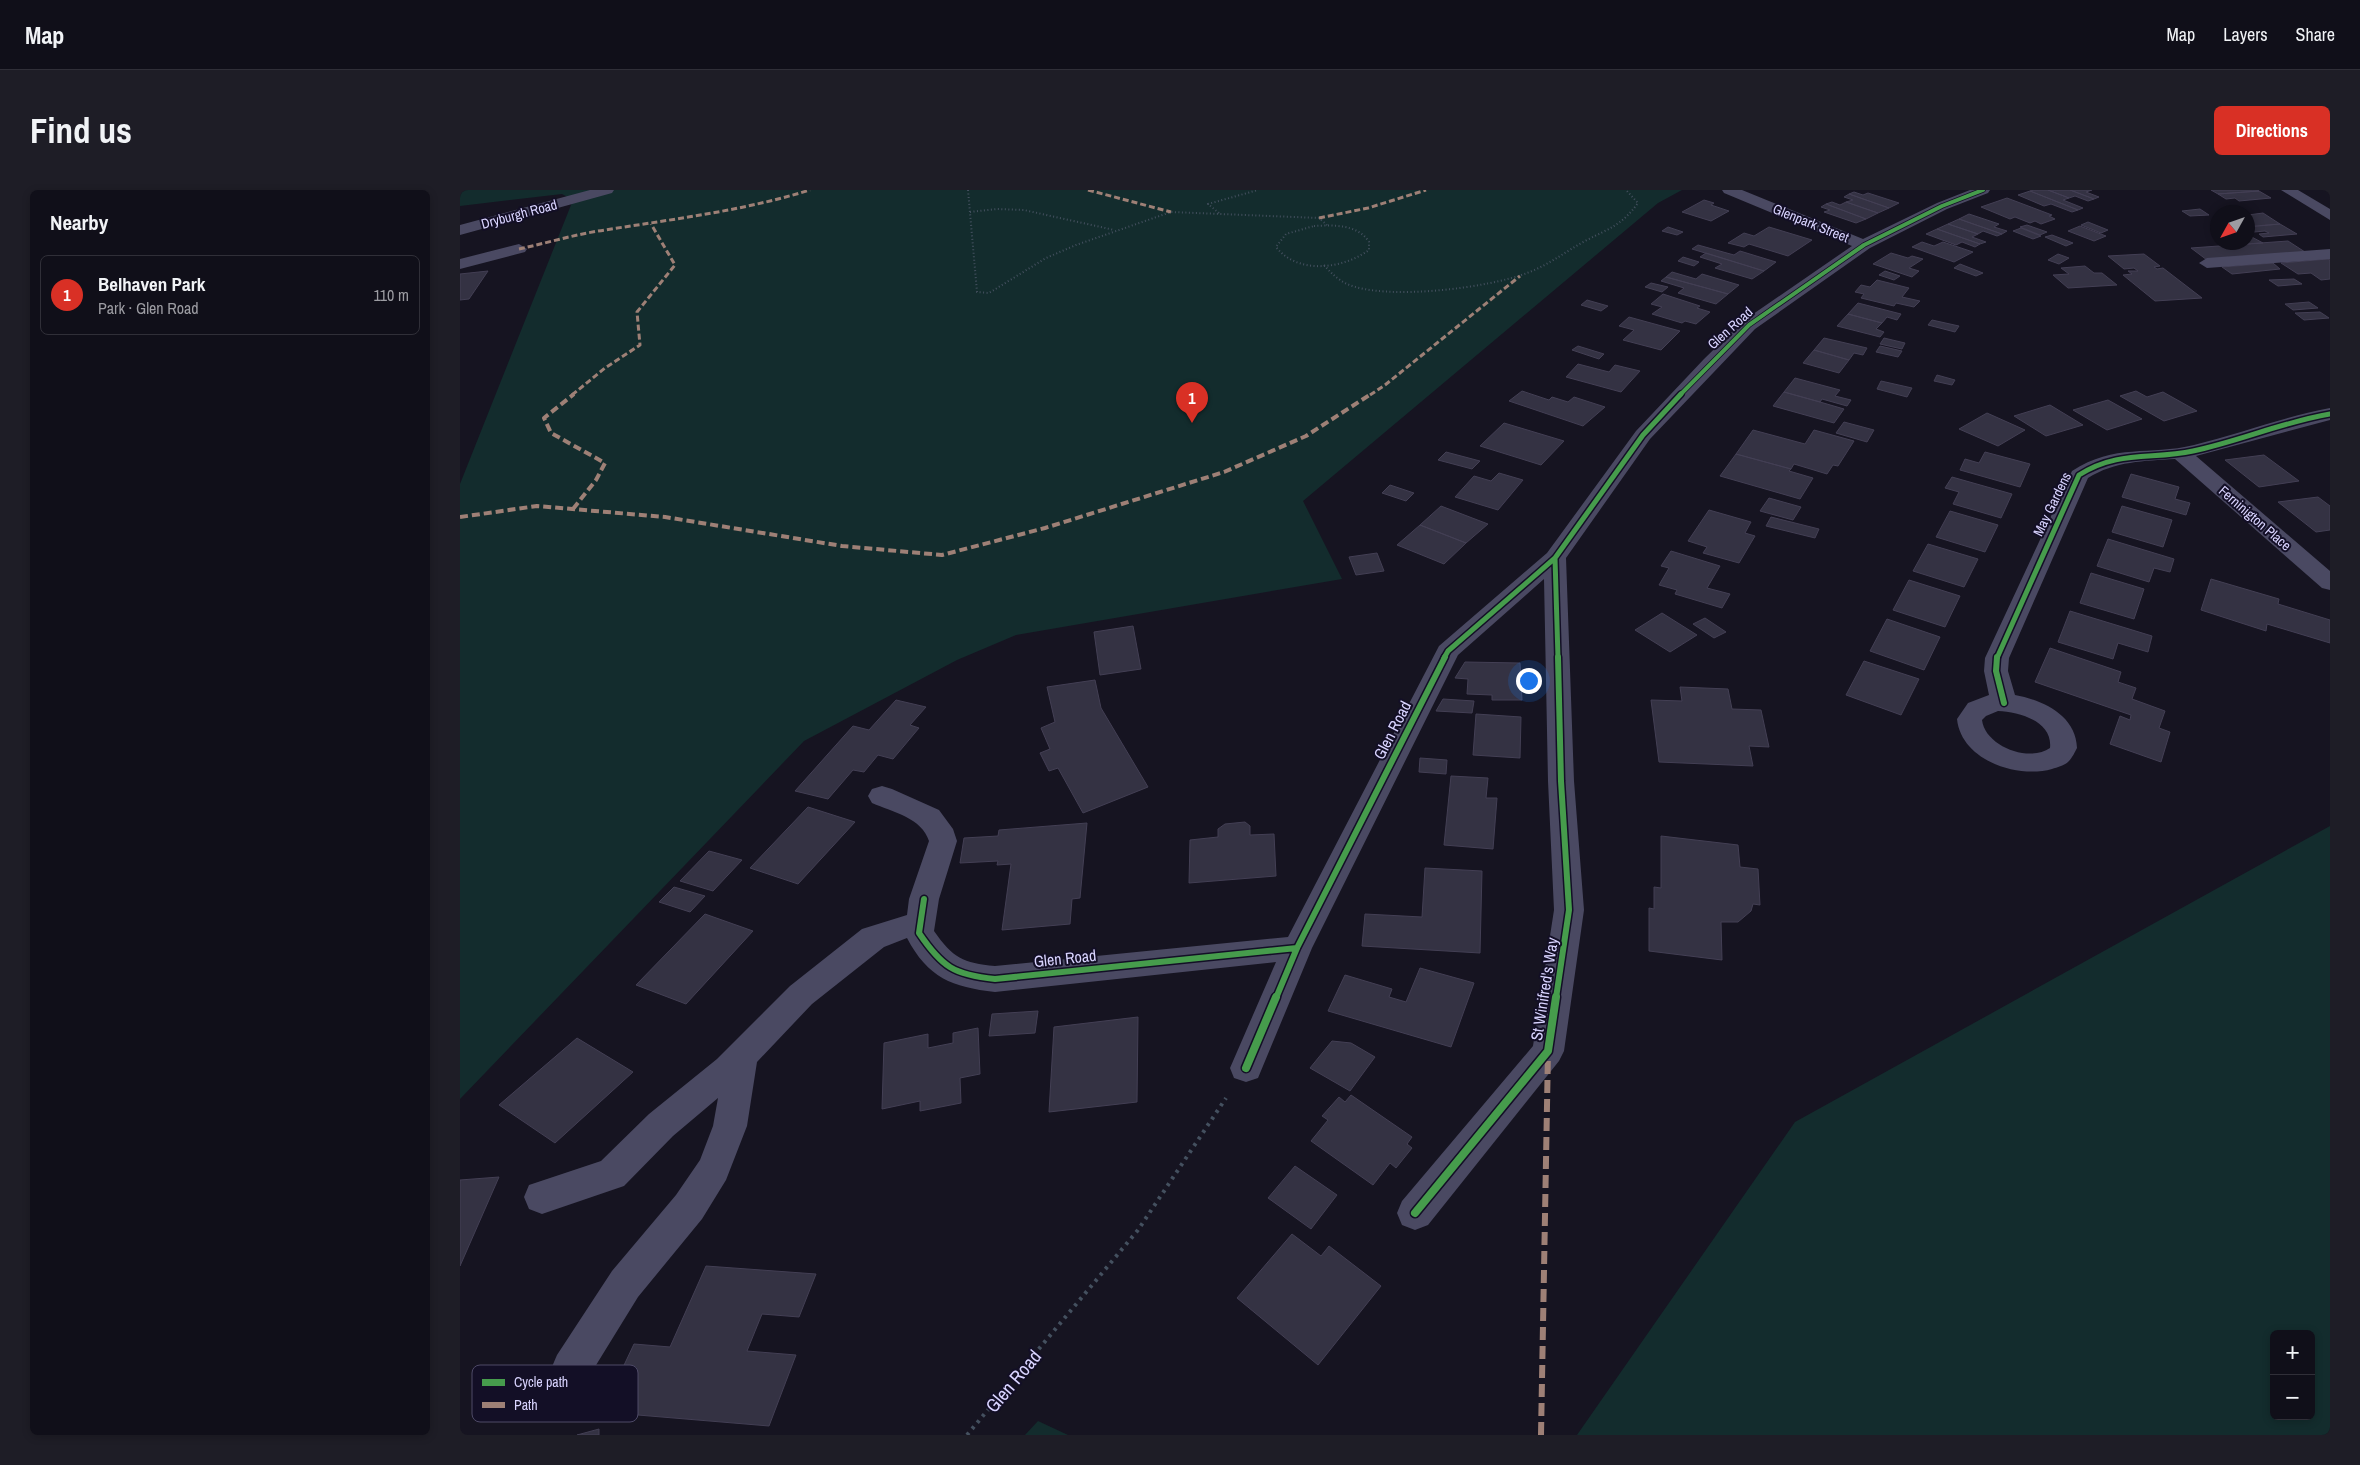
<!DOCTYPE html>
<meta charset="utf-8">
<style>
body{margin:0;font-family:"Archivo Narrow",sans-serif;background:#1e1d26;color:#f1f3f6}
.controls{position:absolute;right:15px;bottom:15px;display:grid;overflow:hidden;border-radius:8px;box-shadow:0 2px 8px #0003}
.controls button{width:45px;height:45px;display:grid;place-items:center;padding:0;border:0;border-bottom:1px solid #302f38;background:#100f19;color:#f1f3f6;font:25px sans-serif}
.compass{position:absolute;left:1750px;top:15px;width:45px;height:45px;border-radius:50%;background:#100f19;box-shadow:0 2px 8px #0003;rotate:230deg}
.you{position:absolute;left:1068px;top:490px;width:18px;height:18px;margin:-12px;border:4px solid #fff;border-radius:50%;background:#1a73e8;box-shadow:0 0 0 8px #1a73e833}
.badge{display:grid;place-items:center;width:32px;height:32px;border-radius:50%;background:#d93025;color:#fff;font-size:16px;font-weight:700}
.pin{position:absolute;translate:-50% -41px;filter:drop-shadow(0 1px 2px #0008)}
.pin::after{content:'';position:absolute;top:26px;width:18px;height:15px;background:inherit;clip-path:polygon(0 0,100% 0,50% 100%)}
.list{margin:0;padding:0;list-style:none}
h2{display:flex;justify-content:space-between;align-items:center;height:65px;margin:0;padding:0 20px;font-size:21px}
h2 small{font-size:16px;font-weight:400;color:#9c9ca2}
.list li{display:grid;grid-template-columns:32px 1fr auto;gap:15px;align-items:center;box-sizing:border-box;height:80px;margin:0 10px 10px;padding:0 10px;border:1px solid #302f38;border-radius:8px}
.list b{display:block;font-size:19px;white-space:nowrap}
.list p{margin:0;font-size:16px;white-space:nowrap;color:#9c9ca2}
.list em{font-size:16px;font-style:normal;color:#9c9ca2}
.map{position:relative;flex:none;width:1870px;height:1245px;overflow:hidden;border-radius:8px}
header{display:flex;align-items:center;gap:30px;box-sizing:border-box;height:70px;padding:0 25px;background:#100f19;border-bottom:1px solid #302f38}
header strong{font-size:24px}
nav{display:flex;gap:28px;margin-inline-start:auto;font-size:18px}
.intro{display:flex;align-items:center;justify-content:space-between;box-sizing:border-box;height:120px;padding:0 30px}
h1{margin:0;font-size:35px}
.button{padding:12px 22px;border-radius:8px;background:#d93025;color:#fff;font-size:18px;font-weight:700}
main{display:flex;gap:30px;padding:0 30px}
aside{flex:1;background:#100f19;border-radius:8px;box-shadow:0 2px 8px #0003}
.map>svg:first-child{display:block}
.green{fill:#132c2d;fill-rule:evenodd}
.building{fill:#343243;stroke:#433f54}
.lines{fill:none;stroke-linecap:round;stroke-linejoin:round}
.path-far1{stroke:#44505f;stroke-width:2;stroke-dasharray:1 2.5;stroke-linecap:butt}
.path{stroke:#44505f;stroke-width:4;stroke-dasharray:3 5;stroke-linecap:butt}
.minor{fill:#4a4962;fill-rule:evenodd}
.quiet-far2{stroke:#9e8076;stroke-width:3;stroke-dasharray:6 3;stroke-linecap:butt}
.quiet-far1{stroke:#9e8076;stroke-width:4;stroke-dasharray:8 4;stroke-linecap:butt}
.quiet{stroke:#9e8076;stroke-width:6;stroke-dasharray:13 6;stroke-linecap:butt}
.cycleway-far3-casing{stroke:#130f26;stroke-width:5.5}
.cycleway-far2-casing{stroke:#130f26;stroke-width:8}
.cycleway-far1-casing{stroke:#130f26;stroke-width:9}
.cycleway-casing{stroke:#130f26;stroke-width:11}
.cycleway-far3{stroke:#469c4c;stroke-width:4}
.cycleway-far2{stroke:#469c4c;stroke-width:5}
.cycleway-far1{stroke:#469c4c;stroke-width:6}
.cycleway{stroke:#469c4c;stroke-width:8}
.labels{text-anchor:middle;stroke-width:4;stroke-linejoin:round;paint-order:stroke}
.far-street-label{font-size:14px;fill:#d9d4ff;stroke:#130f26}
.street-label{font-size:16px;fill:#d9d4ff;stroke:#130f26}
.near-street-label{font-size:19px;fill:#d9d4ff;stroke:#130f26}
.key{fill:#130f26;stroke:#4e4a67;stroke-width:1}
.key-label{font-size:14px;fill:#d9d4ff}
</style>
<header>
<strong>Map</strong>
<nav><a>Map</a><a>Layers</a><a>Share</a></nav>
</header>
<div class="intro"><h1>Find us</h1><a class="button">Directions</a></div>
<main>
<aside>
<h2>Nearby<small></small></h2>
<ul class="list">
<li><span class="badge">1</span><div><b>Belhaven Park</b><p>Park · Glen Road</p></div><em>110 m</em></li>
</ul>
</aside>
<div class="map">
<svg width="1870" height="1245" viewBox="0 0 1870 1245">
<rect width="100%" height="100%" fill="#161421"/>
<path class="green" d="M0,0H1222L1198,13L843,311L882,389L556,445L497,470L344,551L0,909V294L113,10L102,4L0,16Z
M1870,636V1245H1117L1335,932ZM1814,1144H1851V1226H1814Z
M578,1231L608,1245H565Z"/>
<path class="building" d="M1574,0H1588L1609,8L1603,10L1623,18L1618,20L1570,1Z
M1588,0H1610L1634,9L1628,11L1615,6L1609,8Z
M1610,0H1632L1626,2L1639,7L1634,9Z
M1751,0H1797L1799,1L1758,4Z
M1570,1L1618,20L1612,22L1591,14L1584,16L1558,5Z
M1799,1L1811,8L1779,11L1775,8L1766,9L1758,4Z
M1394,2L1403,5L1408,3L1439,13L1429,18L1389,4Z
M1389,4L1429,18L1418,23L1386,12L1393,10L1384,7Z
M1547,8L1592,25L1589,26L1595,29L1581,34L1575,31L1570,33L1555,27L1550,29L1521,17Z
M1244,10L1254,13L1251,15L1269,21L1251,31L1222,22Z
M1372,12L1380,15L1386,12L1418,23L1406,29L1366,14Z
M1366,14L1406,29L1396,33L1364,22L1370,20L1361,17Z
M1740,19L1749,25L1730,26L1722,21Z
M1803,23L1820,34L1795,36L1788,31V25Z
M1509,24L1539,34L1534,37L1547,41L1542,44L1499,29Z
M1499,29L1542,44L1537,46L1523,41L1518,44L1488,34Z
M1628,32L1648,40L1641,43L1621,35Z
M1488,34L1518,44L1512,47L1526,52L1520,54L1477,39Z
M1820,34L1837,44L1803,47L1799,44L1809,43L1805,41L1794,42L1788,37Z
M1567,35L1587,42L1580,45L1560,37Z
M1620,36L1646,46L1634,51L1608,41Z
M1208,37L1223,42L1217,45L1202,41Z
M1309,37L1352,50L1328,66L1289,54L1284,57L1268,53L1284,43L1294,46Z
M1561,38L1581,46L1573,49L1553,41Z
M1477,39L1520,54L1515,57L1502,52L1496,55L1466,44Z
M1592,45L1613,53L1606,56L1585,47Z
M1788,45L1803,53L1774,55L1770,52H1788Z
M1828,51L1845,62L1747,70L1731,58Z
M1462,52L1474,56L1483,52L1513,62L1494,72L1452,57Z
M1238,55L1274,65L1280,61L1316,72L1304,81L1232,59Z
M1246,63L1304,81L1292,89L1255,78L1262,74L1240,67Z
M1431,63L1448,68L1452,66L1463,69L1449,78L1459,81L1452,87L1413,74Z
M1598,64L1609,68L1599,74L1588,70Z
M1684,64L1700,76L1694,77L1697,79L1703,78L1742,108L1695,111L1663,85L1672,84L1668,81H1678L1674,78L1664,79L1648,66Z
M1223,67L1239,72L1234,76L1218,71Z
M1868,69L1870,70V89L1861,90L1851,83L1838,84L1821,73Z
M1813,73L1820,79L1772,84L1762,77Z
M1500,74L1523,83L1516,86L1494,78Z
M1625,76L1634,83H1642L1657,95L1608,98L1593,85L1609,84L1601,78Z
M28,81L9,109L0,110V84Z
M1425,81L1440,86L1434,90L1419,85Z
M1212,82L1236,89L1242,84L1279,95L1268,104L1206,87Z
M1206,87L1268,104L1256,114L1218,103L1224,98L1201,91Z
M1834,89L1842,94L1818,96L1809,90Z
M1417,90L1449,98L1442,107L1460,111L1454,117L1436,113L1434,116L1401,108L1404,104L1395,102L1401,95L1410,97Z
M1191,93L1208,97L1202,102L1185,97Z
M1203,104L1240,116L1237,118L1250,122L1236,134L1225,131L1222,133L1192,124L1202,117L1191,114Z
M1127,110L1148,116L1141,121L1121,115Z
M1849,112L1858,118L1833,120L1825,114Z
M1398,113L1441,124L1437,130L1427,127L1422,133L1388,124Z
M1860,122L1869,128L1844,130L1835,123Z
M1388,124L1422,133L1416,139L1424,142L1420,147L1377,136Z
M1169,127L1220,141L1201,160L1163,150L1174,140L1159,136Z
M1472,130L1499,136L1495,142L1468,135Z
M1364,148L1407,158L1403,165L1394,163L1389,170L1354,160Z
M1424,148L1445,153L1442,159L1420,154Z
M1118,156L1144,164L1139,169L1112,160Z
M1420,156L1442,161L1438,167L1416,162Z
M1354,160L1389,170L1379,183L1343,173Z
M1118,174L1149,182L1155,175L1180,181L1161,202L1106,187Z
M1477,185L1495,190L1492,195L1474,191Z
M1335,188L1380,200L1375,206L1391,210L1387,216L1362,209L1360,212L1324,202Z
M1421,191L1452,198L1447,207L1417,199Z
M1062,201L1089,210L1092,207L1108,212L1114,207L1145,217L1123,236L1049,211Z
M1676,201L1687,207L1703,202L1737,221L1704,231L1660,206Z
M1324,202L1360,212L1384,219L1374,233L1313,216Z
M1648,210L1682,229L1647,240L1613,220Z
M1590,215L1623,235L1586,246L1554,226Z
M1527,223L1565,240L1538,256L1499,239Z
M1384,232L1414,240L1407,252L1376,243Z
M1044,233L1104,251L1081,275L1020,256Z
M1293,240L1345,254L1354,240L1394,251L1378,276L1373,275L1367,284L1334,274L1331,279L1276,264Z
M986,262L1020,271L1012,279L978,270Z
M1525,262L1570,274L1560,297L1500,280L1505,269L1519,273Z
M1276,264L1331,279L1329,281L1353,288L1340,309L1260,286Z
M1804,265L1839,291L1799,297L1765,270Z
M1039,283L1063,290L1038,320L995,307L1014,286L1031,291Z
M1671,284L1719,297L1715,309L1730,313L1726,325L1662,307Z
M1492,287L1552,304L1541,328L1493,314L1499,302L1485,298Z
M930,295L954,303L946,311L922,303Z
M1858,307L1870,316V340L1856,342L1818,312Z
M1309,308L1341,317L1333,330L1300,321Z
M981,316L1028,334L1006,353L960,335Z
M1662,316L1712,330L1703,357L1652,342Z
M1249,320L1291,332L1285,343L1295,346L1279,373L1243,363L1247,357L1228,351Z
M1490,321L1538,335L1525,362L1476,347Z
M1311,327L1359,339L1355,348L1306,336Z
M960,335L1006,353L984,374L937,355Z
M1648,349L1714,369L1710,382L1694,378L1689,392L1637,376Z
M1468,354L1518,369L1504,397L1453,381Z
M1211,361L1260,376L1247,398L1270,404L1262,418L1215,404L1217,400L1199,395L1209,378L1201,376Z
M917,363L924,381L896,385L889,367Z
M1631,383L1684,399L1674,429L1620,413Z
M1751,389L1819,409L1818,414L1870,430V453L1807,434L1806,441L1741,420Z
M1449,390L1500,406L1485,437L1433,420Z
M1610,421L1692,446L1688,462L1658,453L1653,469L1598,452Z
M1202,423L1237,445L1210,462L1175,440Z
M1245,428L1266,442L1254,448L1233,434Z
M1427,429L1480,447L1464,480L1410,461Z
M673,436L681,479L640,485L634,442Z
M1590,458L1661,482L1658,492L1676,498L1672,509L1705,521L1699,538L1710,542L1701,572L1650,554L1660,526L1670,530L1671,525L1575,492Z
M1404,471L1459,489L1441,525L1386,505Z
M1005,472L1060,473L1062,510H1032V505L1007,504L1008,489L995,488Z
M635,490L641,518L688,597L623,623L598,578L589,581L580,563L590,559L581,538L595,532L587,497Z
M1220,497L1268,499L1272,519L1301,520L1309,557L1289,556L1293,576L1199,572L1191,510L1222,511Z
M983,509L1014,511L1012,523L976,521Z
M436,510L466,517L450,535L459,538L433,569L418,565L404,582L393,580L368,609L335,601L393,536L409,540Z
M1016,524L1061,527L1060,568L1013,565Z
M960,568L987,570L986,584L959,582Z
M991,586L1028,588L1026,608H1037L1033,659L984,655Z
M348,617L395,632L338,694L290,678Z
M785,632L790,636V645L814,644L816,686L729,693L730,650L758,647V639L765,634Z
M627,633L620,708L612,709L610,734L542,740L551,674L537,675L538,671L500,673L504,648L538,646L539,640Z
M1201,646L1278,655L1280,677L1298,679L1300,715L1293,714L1291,721L1278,732H1261L1262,770L1189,761V718L1194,719V697L1201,698Z
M249,661L282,670L253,701L220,691Z
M965,678L1022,681L1020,763L902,756L905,724L962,727Z
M214,697L245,706L230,722L199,712Z
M245,724L293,741L226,814L176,795Z
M960,778L1014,793L991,857L868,821L885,785L932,799L929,807L946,812Z
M578,821L575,843L529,846L532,824Z
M678,827L677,912L589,922L594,837Z
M518,838L520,884L500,888L501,913L460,921V911L422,919L424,853L468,844V858L493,853V843Z
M117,848L173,882L95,953L39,915Z
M872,851L891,853L915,867L890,901L850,878Z
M891,905L952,947L947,954L952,958L936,978L930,973L913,995L851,951L868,930L862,926L879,907L885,912Z
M835,976L877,1005L851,1039L808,1008Z
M39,987L0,1076V990Z
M832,1044L861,1066L869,1056L921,1096L858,1175L777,1108Z
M246,1076L356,1084L339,1127L302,1124L287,1161L336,1165L309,1236L142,1222L174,1154L210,1157Z
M139,1239V1245H117Z"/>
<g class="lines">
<path class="path-far1" d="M508,0L517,102L529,103L586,68L616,55L711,22L859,28L867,35
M510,22L537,19L564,20L654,40
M759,23L748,14L798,0
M854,36C873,35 898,34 909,52V60C883,79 838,85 816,57L826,44Z
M864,75C871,83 877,89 887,94C926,111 1028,98 1067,83C1089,75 1106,61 1127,50C1150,38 1162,35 1178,13L1166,0"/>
<path class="path" d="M507,1245L678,1040L766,908"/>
<path class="minor" d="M130,0H154L152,3L0,45V35Z
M1262,0H1282L1403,49L1477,13L1510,0H1530L1528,3L1487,19L1410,58L1295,139L1190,249L1106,368L1114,591L1124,720L1104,861L1099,871L968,1035L955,1040L942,1035L937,1023L942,1011L1073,856L1094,720L1088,591L1084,389L998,465L852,758L798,888L786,892L774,888L770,878L816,772L535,802C492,797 468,788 447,748L424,757L352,814L297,872L287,936L266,990L242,1029L178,1107L125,1193L111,1199L97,1193L91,1179L97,1165L152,1081L216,1005L240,970L253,936L258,908L213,946L164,996L82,1024L69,1019L64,1007L69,995L141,971L189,924L257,869L330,796L402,739L447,725L449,709L469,651C462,628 433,622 412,613L408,606L412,599L422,596L432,599L479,620L493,639L497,651L479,709L474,741C493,768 503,773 535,776L828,747L979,456L1087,363L1176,241L1244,169L1283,131L1392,56L1264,3Z
M1821,0H1838L1870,19V30Z
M59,54L67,59L65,62L0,79V69Z
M1870,59V69L1747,78L1739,73L1747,68Z
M1870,218V230L1736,266L1870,381V400L1862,398L1715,269C1684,271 1655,271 1628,288L1549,468L1548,481L1555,505C1582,510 1616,525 1617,558C1615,562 1612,568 1609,571C1604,576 1598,577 1592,579C1557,589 1501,570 1497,529L1508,513L1529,505L1524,481L1525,468L1612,281C1655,253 1689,266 1734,255C1779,244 1823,227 1870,218ZM1538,521C1559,522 1593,531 1590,558C1569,573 1525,556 1522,530L1526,526Z"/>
<path class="quiet-far2" d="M628,0L711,22
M859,28L908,18L966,0
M59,59C87,53 116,44 145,40C214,29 282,21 350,0
M112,205L145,178L180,155L177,122L215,75L191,34
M910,205L925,195L1060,86"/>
<path class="quiet-far1" d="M113,319L136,290L145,273L91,243L84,228L114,204
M0,327L77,316L205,327L382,356L482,365L585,338L764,282L846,246L911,204"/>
<path class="quiet" d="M1081,1245L1088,861"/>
<g class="cycleway-far3-casing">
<path id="cycleway-far3" d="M1220,205L1289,135L1404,55L1482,16L1523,0"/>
</g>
<g class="cycleway-far2-casing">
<path id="cycleway-far2" d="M1095,368L1098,468
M984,468L988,461L1095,368L1183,245L1221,204
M1537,468L1619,285C1658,260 1692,270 1733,261C1780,251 1823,232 1870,224"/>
</g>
<g class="cycleway-far1-casing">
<path id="cycleway-far1" d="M1537,467L1536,481L1544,513
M464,709L459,743C482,777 494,785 535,789L837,758
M816,808L837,758L985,467
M1096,808L1109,720L1101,591L1098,467"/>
</g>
<g class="cycleway-casing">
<path id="cycleway" d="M786,878L816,807
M955,1023L1088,861L1096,807"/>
</g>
<use href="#cycleway-far3" class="cycleway-far3"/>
<use href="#cycleway-far2" class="cycleway-far2"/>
<use href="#cycleway-far1" class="cycleway-far1"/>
<use href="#cycleway" class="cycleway"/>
</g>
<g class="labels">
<g class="far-street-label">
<text transform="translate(59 24) rotate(-15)" y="5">Dryburgh Road</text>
<text transform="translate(1351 33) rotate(22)" y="5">Glenpark Street</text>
<text transform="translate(1270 138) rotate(-42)" y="5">Glen Road</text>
<text transform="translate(1592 314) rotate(-64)" y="5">May Gardens</text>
<text transform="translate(1795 328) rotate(41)" y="5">Ferninigton Place</text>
</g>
<g class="street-label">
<text transform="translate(932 540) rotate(-63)" y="6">Glen Road</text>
<text transform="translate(605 768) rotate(-6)" y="6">Glen Road</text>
<text transform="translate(1084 799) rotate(-81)" y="6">St Winifred's Way</text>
</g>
<g class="near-street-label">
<text transform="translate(553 1191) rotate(-50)" y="7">Glen Road</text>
</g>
</g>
<rect x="12" y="1175" width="166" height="57" rx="8" class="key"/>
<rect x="22" y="1189" width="23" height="7" fill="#469c4c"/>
<rect x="22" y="1212" width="23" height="6" fill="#9e8076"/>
<g class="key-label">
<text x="54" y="1197">Cycle path</text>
<text x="54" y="1220">Path</text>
</g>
</svg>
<div class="controls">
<button>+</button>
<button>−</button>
</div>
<svg class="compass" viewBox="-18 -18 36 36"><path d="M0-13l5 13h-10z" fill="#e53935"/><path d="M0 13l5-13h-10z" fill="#9c9ca2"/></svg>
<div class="you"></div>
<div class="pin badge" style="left:732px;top:233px">1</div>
</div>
</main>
